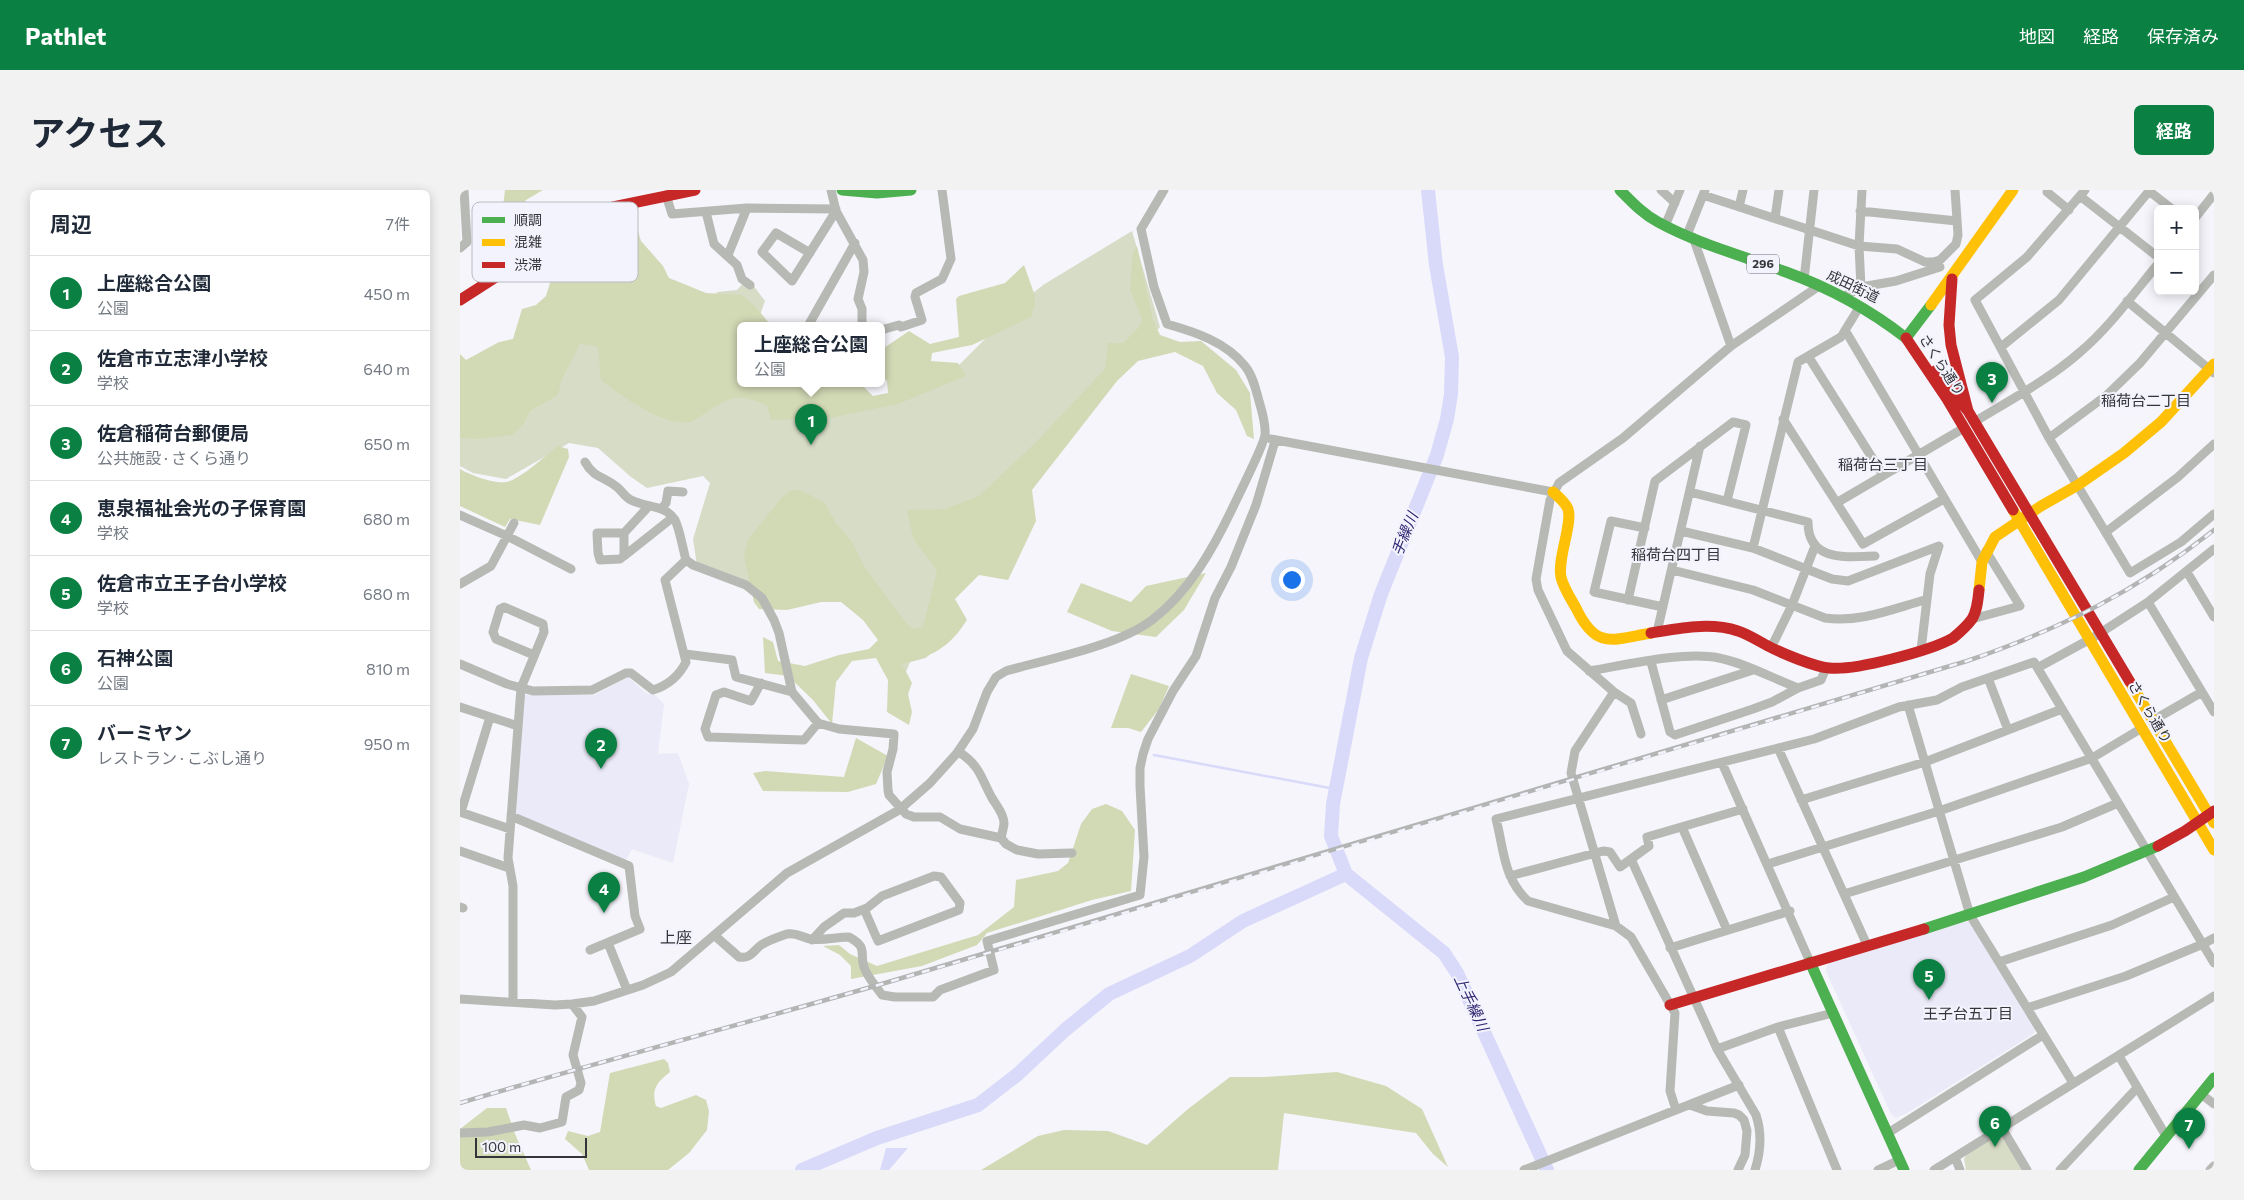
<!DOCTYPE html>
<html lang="ja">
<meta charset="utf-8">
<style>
body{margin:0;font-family:Commissioner,"Noto Sans JP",sans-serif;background:#f2f2f3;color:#1f2937}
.controls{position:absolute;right:15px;top:15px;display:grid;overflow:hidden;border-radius:8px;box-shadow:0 2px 12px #0003}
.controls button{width:45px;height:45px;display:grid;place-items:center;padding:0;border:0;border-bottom:1px solid #e0e1e3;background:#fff;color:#1f2937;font:25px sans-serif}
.scale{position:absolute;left:15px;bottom:12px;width:112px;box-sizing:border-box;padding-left:5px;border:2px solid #343439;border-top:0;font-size:14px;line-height:18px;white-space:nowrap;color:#343439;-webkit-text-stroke:4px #f3f3fd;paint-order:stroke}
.you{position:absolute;left:831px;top:389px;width:18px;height:18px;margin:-12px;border:4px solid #fff;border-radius:50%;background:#1a73e8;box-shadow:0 0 0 8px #1a73e833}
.badge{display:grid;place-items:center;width:32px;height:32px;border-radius:50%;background:#0b8043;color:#fff;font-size:16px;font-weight:700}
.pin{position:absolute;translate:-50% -41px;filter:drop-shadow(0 1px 2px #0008)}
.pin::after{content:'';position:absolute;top:26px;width:18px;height:15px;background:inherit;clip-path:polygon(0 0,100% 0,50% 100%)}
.popup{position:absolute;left:277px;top:132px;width:148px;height:65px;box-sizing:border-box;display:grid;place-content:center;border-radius:8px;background:#fff;filter:drop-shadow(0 1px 4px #0005);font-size:16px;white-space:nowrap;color:#747a83}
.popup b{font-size:19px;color:#1f2937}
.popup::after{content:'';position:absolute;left:50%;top:100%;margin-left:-10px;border:10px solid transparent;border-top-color:#fff}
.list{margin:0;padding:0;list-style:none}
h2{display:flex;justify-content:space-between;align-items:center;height:65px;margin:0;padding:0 20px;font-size:21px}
h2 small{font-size:16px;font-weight:400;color:#747a83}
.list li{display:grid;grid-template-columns:32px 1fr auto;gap:15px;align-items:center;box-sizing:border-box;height:75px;padding:0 20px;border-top:1px solid #e0e1e3}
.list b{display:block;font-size:19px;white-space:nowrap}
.list p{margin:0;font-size:16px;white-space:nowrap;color:#747a83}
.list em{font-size:16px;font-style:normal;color:#747a83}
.map{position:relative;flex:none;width:1754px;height:980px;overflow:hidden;border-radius:8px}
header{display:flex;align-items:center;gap:30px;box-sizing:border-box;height:70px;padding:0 25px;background:#0b8043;color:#fff}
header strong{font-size:24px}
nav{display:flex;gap:28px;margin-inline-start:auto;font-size:18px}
.intro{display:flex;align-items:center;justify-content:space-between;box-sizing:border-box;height:120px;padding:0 30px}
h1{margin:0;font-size:35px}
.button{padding:12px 22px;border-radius:8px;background:#0b8043;color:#fff;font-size:18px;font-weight:700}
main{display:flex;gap:30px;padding:0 30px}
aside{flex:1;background:#fff;border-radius:8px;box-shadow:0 2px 12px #0003}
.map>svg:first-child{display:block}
.built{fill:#eaeaf8}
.green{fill:#d7dcc7}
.forest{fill:#d2d9b5}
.water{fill:#d9daf9}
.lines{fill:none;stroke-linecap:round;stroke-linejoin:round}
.stream{stroke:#d9daf9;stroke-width:2.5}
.river{stroke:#d9daf9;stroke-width:14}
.street{stroke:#b7b9b4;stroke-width:9}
.fast{stroke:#4caf50;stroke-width:11}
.slow{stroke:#ffc107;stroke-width:11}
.jam{stroke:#c62828;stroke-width:11}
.rail-casing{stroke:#b3b4b4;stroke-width:4.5}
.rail{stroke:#f3f3fd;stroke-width:2.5;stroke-dasharray:8;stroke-linecap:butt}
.labels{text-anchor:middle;stroke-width:4;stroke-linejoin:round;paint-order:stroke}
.shield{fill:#f3f3fd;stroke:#6d6d74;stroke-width:1}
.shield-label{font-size:12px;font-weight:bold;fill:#343439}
.street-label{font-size:14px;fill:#343439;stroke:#f3f3fd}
.neighbourhood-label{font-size:15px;fill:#343439;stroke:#f3f3fd}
.water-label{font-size:15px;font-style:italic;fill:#302772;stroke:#f3f3fd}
.quarter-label{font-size:16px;fill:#343439;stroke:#f3f3fd}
.key{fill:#f3f3fd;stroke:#babac2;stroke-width:1}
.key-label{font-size:14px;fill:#343439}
</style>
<header>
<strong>Pathlet</strong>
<nav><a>地図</a><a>経路</a><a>保存済み</a></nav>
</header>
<div class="intro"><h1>アクセス</h1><a class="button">経路</a></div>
<main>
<aside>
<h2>周辺<small>7件</small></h2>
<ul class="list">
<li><span class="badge">1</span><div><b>上座総合公園</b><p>公園</p></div><em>450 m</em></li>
<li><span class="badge">2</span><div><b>佐倉市立志津小学校</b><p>学校</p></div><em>640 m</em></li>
<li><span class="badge">3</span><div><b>佐倉稲荷台郵便局</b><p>公共施設 · さくら通り</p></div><em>650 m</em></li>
<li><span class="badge">4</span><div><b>恵泉福祉会光の子保育園</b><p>学校</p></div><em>680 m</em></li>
<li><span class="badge">5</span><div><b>佐倉市立王子台小学校</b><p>学校</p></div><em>680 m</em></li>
<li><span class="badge">6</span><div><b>石神公園</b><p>公園</p></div><em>810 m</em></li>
<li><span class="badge">7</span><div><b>バーミヤン</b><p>レストラン · こぶし通り</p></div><em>950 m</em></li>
</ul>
</aside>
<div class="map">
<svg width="1754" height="980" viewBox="0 0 1754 980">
<rect width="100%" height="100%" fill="#f5f5fb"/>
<path class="built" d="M168,487L186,503L195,505L204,514L198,564L218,563L229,594L213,673L172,659L165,672L56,624L63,505H135Z
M1507,731L1512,733L1575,838V841L1573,844L1447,923L1436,928L1431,924L1366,781L1367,776L1370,772Z"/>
<path class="green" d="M167,25L189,78L251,129L257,102L277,100L288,88L305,111L296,136H281V194L424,209L487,187L563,111L583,95L672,41L700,137L549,294L492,387L490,444L466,468L450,472L446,482L386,390L297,402L237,376L233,349L250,293L243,286L187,298L171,287L138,258L109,253L46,289L13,283L0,276V236L157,29Z
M1539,944L1543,945L1566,980H1506L1504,969L1506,965Z"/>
<path class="forest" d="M45,0H83L66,10L41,51L28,57L43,17Z
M173,25L181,51L203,76L209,88L246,103L282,105L294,115L309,133L311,136H281V194H386L402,195L413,206L428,203L427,191L421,185V160L449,141L470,154L499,147L496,109L499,106L545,93L564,75L575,106V114L571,127L512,155L472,163L471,171L498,173L506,186L438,214L369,228L311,230L307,216C277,202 270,207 244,224C240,226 235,231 230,232C203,237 162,206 141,190L138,157L120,154L102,189L98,205L70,221L63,235L52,245L19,249L0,248V164L6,170L39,152L53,149L62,119L76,115L86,106L103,51C125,38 147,30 173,25Z
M677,56L693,130L700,145L720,152L741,151L776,180L790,203L794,249L787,246L776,220L757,203L743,176L715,162L678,171L657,191L572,300L576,331L548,390L519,385L495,409L507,430C490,457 472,467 442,474L452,493L448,504L452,522L449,535L427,522L428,490L416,468L392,471L376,492L372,534L353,510L328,486L305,483L303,447L313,452L318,471L345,476L379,465L409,459L418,450L403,430L381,412H361L327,420L299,419L294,412L284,366L288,350L322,307L332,300H340L364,312L376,333L392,352L404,376L446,433L453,439L463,437L477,381L453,348L447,320L485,319L519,306L576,252L645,179L648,153H663L679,137L682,129L670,100L673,62Z
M98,256L108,259L109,267L80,335L50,329L45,337L0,316V279C10,285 34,294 46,292C60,290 86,265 98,256Z
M746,383L724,420L696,447L652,441L607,422L621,393L671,412L686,396Z
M671,484L709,496L699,519L681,542L668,538H651Z
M396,548L428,566L416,594L388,602L303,601L293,583L305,581L384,587Z
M646,614L662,621L675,640L671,701L632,710L527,743L517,755L462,776L391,789V776L380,765L363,756L379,755L390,764L417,776L518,745L554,717L556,690L598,681L608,673L621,634L632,619Z
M204,869L208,873L210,882C197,892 191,899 196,916L201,918L236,905L246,910L249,921L247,940L229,963L208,980H129L122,964L105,949L108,941L128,946L140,942L150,883Z
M877,882L926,896L962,919L988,977L973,964L956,943L824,923L818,980H521L578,946L604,940L648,941L687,955L728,919L770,887H805Z
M27,918H46L55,944L71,980H0V939Z"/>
<path class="water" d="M426,958H448L429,980H420Z"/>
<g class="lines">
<path class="stream" d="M694,565L875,599"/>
<path class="river" d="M886,684L871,646L873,614L901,468L921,404L977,265L987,229L991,204L992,167L976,75L968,0
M886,684L984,763L997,783L1087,980
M342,980L417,948L518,915L558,884L605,840L649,804L730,766L783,731L886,684"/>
<path class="street" d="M371,0L376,21L403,70L404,82L398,109L402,119V136
M1201,0L1215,13
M1625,0L1567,67L1515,110L1589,248L1670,383L1721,352L1754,324
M1689,1L1712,19
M1587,2L1609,20
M206,5L212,24L287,18L376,19
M1243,5L1399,56L1437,59L1465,72H1473L1480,70L1496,54L1498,45L1495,0
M1620,6L1698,67
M1279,17L1283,0
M1400,21L1497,31
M246,22L254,54L277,75L282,89L290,95
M1315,28L1319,0
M1735,28L1754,4
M1205,36L1220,0
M1227,45L1245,0
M1233,47L1271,156
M0,58L7,52L4,0
M350,63L316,43L302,62L332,91L376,21
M268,65L287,18
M1344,90L1354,0
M1401,97L1399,56L1402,0
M1383,107L1401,97L1436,91L1480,77
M1667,111L1754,183
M348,136L395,53
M421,140L439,135L441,137L462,130L455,107L456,103L482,89L491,69L482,0
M1385,140L1522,372
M1541,157L1599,110L1690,0
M1348,166L1423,285
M1323,229L1403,354L1484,309
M1514,232C1550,210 1588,190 1619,163C1649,138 1673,104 1698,74
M1589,248L1647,205L1680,173L1754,85
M811,249L1093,302
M125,272C134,288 143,286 157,297C162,301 165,307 171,310C186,318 205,314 215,330C220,340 223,360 226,370L233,375L286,395L302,408L314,430L319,443L332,502L358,533L379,539L434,544L433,559L427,582L428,600L429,605L446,624L454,627H480L500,639L541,648L546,654L557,660L578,664L612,663
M1230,302L1348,332C1348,372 1386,367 1415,366
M1378,312L1504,238
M202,318L206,313L208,301L223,302
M0,325L47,346L111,379
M1185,338L1151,331L1134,402L1203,417
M1221,341L1293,358L1372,389L1388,391L1479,356L1470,384L1461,460
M1646,342L1718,287L1754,254
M164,343L189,316
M1293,358L1338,172L1381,147L1400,116
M164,366V343H137L138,363L140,370L160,369L164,366L212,328
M1212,380L1293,400L1365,428C1400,433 1432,419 1465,410
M1727,382L1754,427
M0,394L31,376L54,333
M1168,410L1195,291L1273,232L1286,235L1267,311
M1688,412L1754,522
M1512,429L1560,416L1526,361
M1197,442L1240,256
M1311,458L1332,415L1355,356
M225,464L272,470L276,487L332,502
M1191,472L1210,542L1215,545L1293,519L1312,512L1338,498L1361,490L1366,478
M0,474L47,494L73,501L132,500L166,483H171L193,500C209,495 219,486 226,472L205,390L226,370
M1579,477L1634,447L1688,412L1754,359
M1129,481C1166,475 1223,461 1259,468C1285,473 1312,488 1338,498
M1528,488L1548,540
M301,493L291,511L264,502L256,505L245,539L248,547L344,550L358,533
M1154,502L1115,561L1111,583L1156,736
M1201,510L1293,480
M1448,515L1510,725L1613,893
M0,517L58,536
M1692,531L1742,502
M1181,544L1171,513L1154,502L1107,461L1078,400L1076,389L1090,310L1099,293L1163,248L1271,156L1359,96
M1318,558L1407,755
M498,561C521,577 520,586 532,608C536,615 544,624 544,633C544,637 542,643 541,648
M1262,573L1350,772
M1341,610L1465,572L1602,519
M0,622L50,639
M1,622L30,527
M51,626L169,676L175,726L180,739L130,760
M1222,637L1267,740
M0,661L49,678
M1171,669L1257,859L1296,925C1302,943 1301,961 1295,980
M1308,674L1479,621L1632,568L1682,538
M1050,686L1143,661L1150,662L1160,677L1189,656L1187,647L1283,619
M1384,704L1602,637L1658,613
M0,717L3,718
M254,745L279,767C291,769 293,761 301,755C309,750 318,747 327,744C336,742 341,747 350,749C363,751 376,747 389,747C409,758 399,763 404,777C407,787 416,796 422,805L435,807H473L480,800L534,780L527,751L680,705L684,667L680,596V578L683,564L688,549L713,501L736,466L755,408L771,377L796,315L815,251
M352,750L364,737L384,723H394L407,718L422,706L474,686L481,687L500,713L499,720L418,751L404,719
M148,753L167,800
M1210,758L1330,721
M1539,772L1652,735L1714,707
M0,809L95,815L112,814L134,811L183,795L211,782L327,683L439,620L470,593L497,563L513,539L527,502L536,487L546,481C588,469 658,456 692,430C729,402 753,359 773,317C779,304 804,255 805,245C806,234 802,221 799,211C796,200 793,186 785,176C766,152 735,142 707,134L694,97L681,39L704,0
M53,811V696L48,668L61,498L84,442L83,434L44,417L40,419L33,442L36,449L74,465
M1567,818L1666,786L1743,754L1754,748
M1318,837L1377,980
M1257,859L1318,837L1373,823
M1659,866L1706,946
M1741,904L1754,914
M1230,915L1247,921L1274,923L1279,925L1284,930L1287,941L1285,965L1278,980
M1216,920L1210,901L1215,823L1171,747L1156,736L1068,711C1043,688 1044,659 1036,629L1354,549L1439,517L1477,510L1502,497L1574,472L1754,773
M1542,938L1567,980
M0,943L28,942L64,935L80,938L102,932L106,907L119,900L121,893L113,865L122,827L112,814
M1428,943L1583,845
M1495,967L1500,980
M1064,980L1279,895
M1418,980L1439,970
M1474,980L1754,806
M1600,980L1677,898
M1750,980L1754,976"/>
<path class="fast" d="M382,0L417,3L451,0
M1160,0C1172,12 1183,24 1198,32C1238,54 1284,66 1326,82C1370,98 1409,119 1446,148L1471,115
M1464,739L1624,687L1698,656
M1350,772L1444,980
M1679,980L1754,888"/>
<path class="slow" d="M1471,115L1553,0
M1093,302C1099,307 1105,312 1108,319C1113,333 1097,369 1101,387C1103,397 1111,409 1116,418C1136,460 1152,450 1191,443
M1553,320L1754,660
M1519,400L1522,372L1535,347L1581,316L1618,295L1664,263L1701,232L1754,174
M1670,492L1754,633"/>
<path class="jam" d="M1492,89L1489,135L1491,155L1508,221
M0,110L133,25L153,17L235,0
M1446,148L1487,209L1553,320
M1475,181L1508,221L1670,492
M1191,443C1219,438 1251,432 1278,441C1288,444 1298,451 1308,456C1321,463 1355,477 1369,478C1394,481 1470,461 1493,448C1499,443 1507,436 1512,429C1517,421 1518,410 1519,400
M1698,656L1725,641L1754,621
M1210,815L1464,739"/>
<g class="rail-casing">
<path id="rail" d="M0,913C141,871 284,834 425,793C787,688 1147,579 1507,471C1600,439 1677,401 1754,340"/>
</g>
<use href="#rail" class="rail"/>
</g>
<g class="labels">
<rect class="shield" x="1287" y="64.5" width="32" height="19" rx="4"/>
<g class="shield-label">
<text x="1303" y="78">296</text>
</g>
<g class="street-label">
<text transform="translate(1393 96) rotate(26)" y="5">成田街道</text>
<text transform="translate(1482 175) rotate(57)" y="5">さくら通り</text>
<text transform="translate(1690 522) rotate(59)" y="5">さくら通り</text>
</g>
<g class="neighbourhood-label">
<text x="1686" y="216">稲荷台二丁目</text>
<text x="1423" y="280">稲荷台三丁目</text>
<text x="1216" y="370">稲荷台四丁目</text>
<text x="1508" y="829">王子台五丁目</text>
</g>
<g class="water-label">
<text transform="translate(945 344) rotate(-68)" y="5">手繰川</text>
<text transform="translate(1011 813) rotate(65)" y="5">上手繰川</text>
</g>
<g class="quarter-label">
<text x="216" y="753">上座</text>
</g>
</g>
<rect x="12" y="12" width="166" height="80" rx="8" class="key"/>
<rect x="22" y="27" width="23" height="6" fill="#4caf50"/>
<rect x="22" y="49" width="23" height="7" fill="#ffc107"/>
<rect x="22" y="72" width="23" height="6" fill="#c62828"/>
<g class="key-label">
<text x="54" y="35">順調</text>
<text x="54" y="57">混雑</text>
<text x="54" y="80">渋滞</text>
</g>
</svg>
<div class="controls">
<button>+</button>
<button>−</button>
</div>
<div class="scale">100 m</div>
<div class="you"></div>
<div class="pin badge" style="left:351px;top:255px">1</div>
<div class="popup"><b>上座総合公園</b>公園</div>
<div class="pin badge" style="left:141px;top:579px">2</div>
<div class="pin badge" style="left:1532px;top:213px">3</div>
<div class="pin badge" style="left:144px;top:723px">4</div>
<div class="pin badge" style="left:1469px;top:810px">5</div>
<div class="pin badge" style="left:1535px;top:957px">6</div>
<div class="pin badge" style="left:1729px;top:959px">7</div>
</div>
</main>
